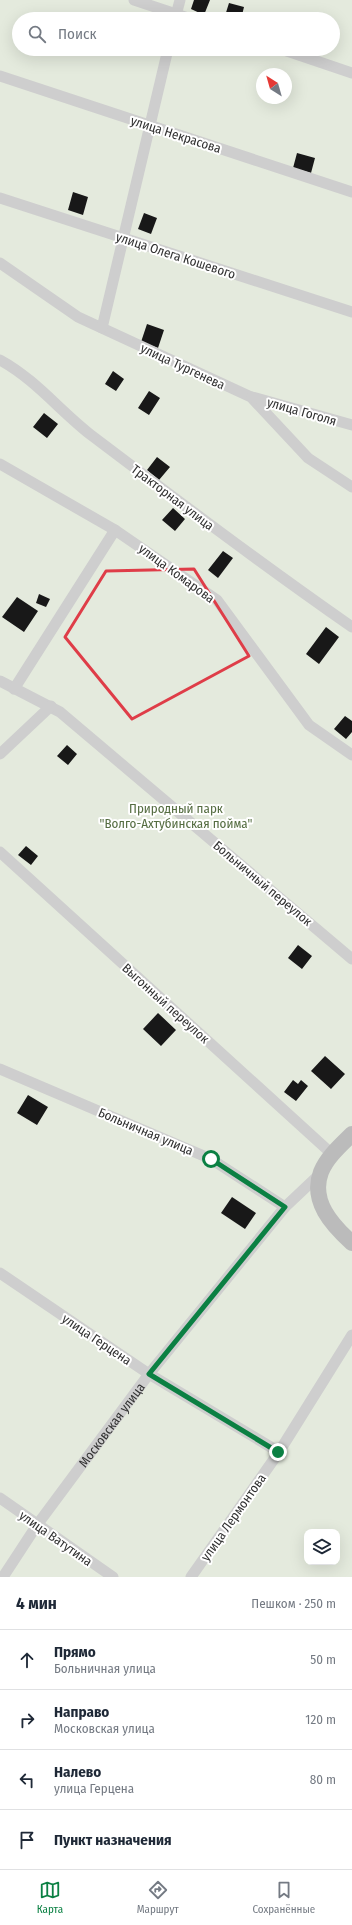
<!DOCTYPE html>
<html lang="ru">
<meta charset="utf-8">
<style>
body{margin:0;font-family:"Fira Sans Condensed",sans-serif;background:#f6f6f7;color:#1f2937}
.controls{position:absolute;right:12px;bottom:12px;display:grid;overflow:hidden;border-radius:8px;box-shadow:0 4px 16px #0002}
.controls button{width:36px;height:36px;display:grid;place-items:center;padding:0;border:0;border-bottom:1px solid #e0e1e3;background:#fff;color:#1f2937;font:20px sans-serif}
.compass{position:absolute;left:256px;top:68px;width:36px;height:36px;border-radius:50%;background:#fff;box-shadow:0 4px 16px #0002;rotate:323deg}
.stop{position:absolute;width:12px;height:12px;margin:-9px;border:3px solid #0b8043;border-radius:50%;background:#fff}
.stop.end{background:#0b8043;border-color:#fff;box-shadow:0 1px 4px #0008}
.list{margin:0;padding:0;list-style:none}
h2{display:flex;justify-content:space-between;align-items:center;height:52px;margin:0;padding:0 16px;font-size:17px}
h2 small{font-size:13px;font-weight:400;color:#747a83}
.list li{display:grid;grid-template-columns:26px 1fr auto;gap:12px;align-items:center;box-sizing:border-box;height:60px;padding:0 16px;border-top:1px solid #e0e1e3}
.list b{display:block;font-size:15px;white-space:nowrap}
.list p{margin:0;font-size:13px;white-space:nowrap;color:#747a83}
.list em{font-size:13px;font-style:normal;color:#747a83}
.icon{flex:none;width:22px;height:22px;fill:none;stroke:currentColor;stroke-width:2;stroke-linecap:round;stroke-linejoin:round}
.map{position:relative;flex:none;width:352px;height:1577px;overflow:hidden}
.search{position:absolute;background:#fff;box-shadow:0 4px 16px #0002;left:12px;right:12px;top:12px;height:44px;display:flex;align-items:center;gap:10px;box-sizing:border-box;padding:0 14px;border-radius:22px;color:#747a83;font-size:15px}
.sheet{height:292px;background:#fff}
nav{display:flex;justify-content:space-around;align-items:center;box-sizing:border-box;height:56px;border-top:1px solid #e0e1e3;background:#fff;font-size:11px;color:#747a83}
nav a{display:grid;justify-items:center;gap:2px}
nav .on{color:#0b8043}
.map>svg:first-child{display:block}
.green{fill:#e4eadd;fill-rule:evenodd}
.building{fill:#181818}
.lines{fill:none;stroke-linecap:round;stroke-linejoin:round}
.street{stroke:#cecece;stroke-width:11}
.secondary{stroke:#bbb;stroke-width:16}
.route{stroke:#0b8043;stroke-width:5}
.marked{fill:none;stroke:#df3d48;stroke-width:3;stroke-linejoin:round}
.labels{text-anchor:middle;stroke-width:4;stroke-linejoin:round;paint-order:stroke}
.street-label{font-size:13px;fill:#313131;stroke:#fff}
.park-label{font-size:13px;fill:#546c40;stroke:#fff}
</style>
<div class="map">
<svg width="352" height="1577" viewBox="0 0 352 1577">
<rect width="100%" height="100%" fill="#fff"/>
<path class="green" d="M0,0H352V1577H0ZM19,19H333V49H19ZM262,74H286V98H262ZM307,1532H337V1562H307Z"/>
<path class="building" d="M194,0H210L204,15L191,9Z
M229,3L244,7L241,19H224Z
M297,153L315,158L311,173L293,168Z
M73,192L88,197L83,215L68,210Z
M144,213L157,218L151,234L138,229Z
M147,324L164,330L158,348L141,342Z
M113,371L124,379L116,391L105,384Z
M149,391L160,398L149,415L138,408Z
M44,413L58,424L47,438L33,427Z
M157,457L170,467L159,480L147,470Z
M173,508L185,519L175,531L162,520Z
M223,551L233,558L218,578L208,570Z
M39,594L50,599L46,607L36,603Z
M17,597L38,611L24,632L2,617Z
M326,627L339,637L319,664L306,654Z
M345,716L352,721V732L346,739L334,729Z
M67,745L77,754L68,765L57,756Z
M26,846L38,856L31,865L18,855Z
M298,945L312,956L302,969L288,958Z
M158,1013L176,1030L161,1046L143,1029Z
M325,1056L345,1074L331,1089L311,1071Z
M293,1080L298,1084L301,1080L308,1086L296,1101L284,1092Z
M28,1095L48,1107L37,1125L17,1113Z
M232,1197L256,1213L245,1229L221,1213Z"/>
<g class="lines">
<g class="street">
<path d="M134,0L191,19"/>
<path d="M175,19L180,0"/>
<path d="M281,49L352,73"/>
<path d="M0,76L352,192"/>
<path d="M0,198L352,312"/>
<path d="M0,263L78,317L251,397L308,458L352,487"/>
<path d="M102,328L168,49"/>
<path d="M0,360C35,379 60,411 91,435C177,500 263,565 352,627"/>
<path d="M252,397L352,425"/>
<path d="M0,464L115,530L217,600L309,725L352,755"/>
<path d="M0,681L60,712L352,959"/>
<path d="M14,689L115,530"/>
<path d="M0,754L51,706"/>
<path d="M0,852L332,1154"/>
<path d="M0,1069L211,1159L285,1207"/>
<path d="M0,1273L149,1374L279,1452"/>
<path d="M0,1498L113,1577"/>
<path id="s1" d="M3,1577L37,1525L149,1374L285,1207L321,1173"/>
<path d="M191,1577L279,1452L352,1335"/>
</g>
<path class="secondary" d="M352,1134C341,1145 327,1157 321,1172C310,1201 332,1225 352,1243"/>
</g>
<g class="lines">
<path class="route" d="M211,1159L285,1207L149,1374L278,1452"/>
</g>
<path class="marked" d="M194,569L249,656L132,719L65,637L106,571Z"/>
<g class="labels">
<g class="street-label">
<text transform="translate(176 134) rotate(18)" y="5">улица Некрасова</text>
<text transform="translate(176 255) rotate(18)" y="5">улица Олега Кошевого</text>
<text transform="translate(183 366) rotate(25)" y="5">улица Тургенева</text>
<text transform="translate(302 411) rotate(16)" y="5">улица Гоголя</text>
<text transform="translate(173 497) rotate(37)" y="5">Тракторная улица</text>
<text transform="translate(177 573) rotate(36)" y="5">улица Комарова</text>
<text transform="translate(263 883) rotate(40)" y="5">Больничный переулок</text>
<text transform="translate(166 1003) rotate(42)" y="5">Выгонный переулок</text>
<text transform="translate(146 1131) rotate(23)" y="5">Больничная улица</text>
<text transform="translate(97 1339) rotate(34)" y="5">улица Герцена</text>
<text dy="5" stroke="none"><textPath href="#s1" startOffset="187">Московская улица</textPath></text>
<text transform="translate(233 1517) rotate(-55)" y="5">улица Лермонтова</text>
<text transform="translate(56 1538) rotate(35)" y="5">улица Ватутина</text>
</g>
<g class="park-label">
<text x="176" y="813">Природный парк<tspan x="176" dy="15">"Волго-Ахтубинская пойма"</tspan></text>
</g>
</g>
</svg>
<div class="controls">
<button><svg class="icon" aria-label="layers" viewBox="0 0 24 24"><path d="M12 4l9 5-9 5-9-5zM3 14l9 5 9-5"/></svg></button>
</div>
<svg class="compass" viewBox="-18 -18 36 36"><path d="M0-13l5 13h-10z" fill="#e53935"/><path d="M0 13l5-13h-10z" fill="#747a83"/></svg>
<div class="stop" style="left:211px;top:1159px"></div>
<div class="stop end" style="left:278px;top:1452px"></div>
<div class="search"><svg class="icon" aria-label="search" viewBox="0 0 24 24"><circle cx="10" cy="10" r="6"/><path d="M15 15l6 6"/></svg>Поиск</div>
</div>
<section class="sheet">
<h2>4 мин<small>Пешком · 250 m</small></h2>
<ul class="list">
<li><svg class="icon" aria-label="ahead" viewBox="0 0 24 24"><path d="M12 20V5M6 11l6-6 6 6"/></svg><div><b>Прямо</b><p>Больничная улица</p></div><em>50 m</em></li>
<li><svg class="icon" aria-label="right" viewBox="0 0 24 24"><path d="M7 20v-9h11M14 6l5 5-5 5"/></svg><div><b>Направо</b><p>Московская улица</p></div><em>120 m</em></li>
<li><svg class="icon" aria-label="left" viewBox="0 0 24 24"><path d="M17 20v-9H6M10 6l-5 5 5 5"/></svg><div><b>Налево</b><p>улица Герцена</p></div><em>80 m</em></li>
<li><svg class="icon" aria-label="arrive" viewBox="0 0 24 24"><path d="M6 21V4h12l-3 4 3 4H6"/></svg><div><b>Пункт назначения</b></div></li>
</ul>
</section>
<nav>
<a class="on"><svg class="icon" aria-label="map" viewBox="0 0 24 24"><path d="M3 6l6-2 6 2 6-2v14l-6 2-6-2-6 2zM9 4v14M15 6v14"/></svg>Карта</a>
<a><svg class="icon" aria-label="directions" viewBox="0 0 24 24"><path d="M12 3l9 9-9 9-9-9zM9 14v-3h6M13 9l2 2-2 2"/></svg>Маршрут</a>
<a><svg class="icon" aria-label="saved" viewBox="0 0 24 24"><path d="M7 4h10v16l-5-4-5 4z"/></svg>Сохранённые</a>
</nav>
